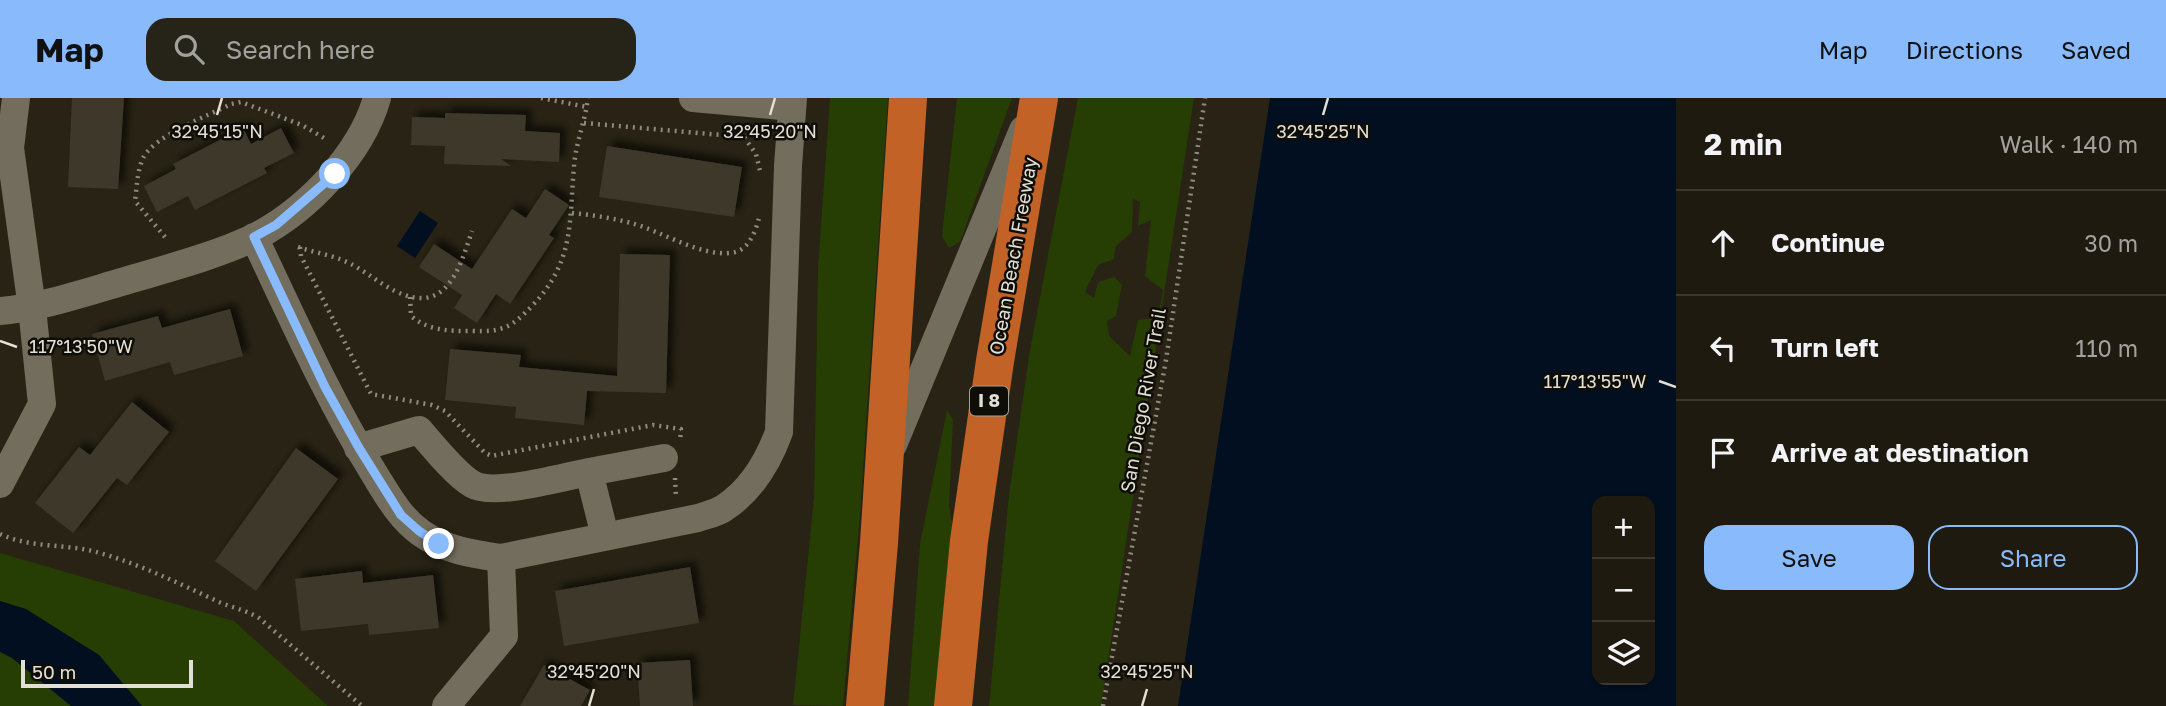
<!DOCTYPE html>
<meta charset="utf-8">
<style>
body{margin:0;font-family:"Golos Text",sans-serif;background:#262318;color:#f1f3f6}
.controls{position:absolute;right:21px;bottom:21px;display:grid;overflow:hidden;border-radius:14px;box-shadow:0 2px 5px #0004}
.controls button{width:63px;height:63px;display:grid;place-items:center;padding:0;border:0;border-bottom:2px solid #3c382f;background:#1e1a0f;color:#f1f3f6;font:35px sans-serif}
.scale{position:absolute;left:21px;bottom:18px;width:172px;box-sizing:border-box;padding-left:7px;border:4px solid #e2dfd5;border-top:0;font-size:19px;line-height:24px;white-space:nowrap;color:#e2dfd5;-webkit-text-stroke:5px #0f0d07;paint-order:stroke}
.stop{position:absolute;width:21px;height:21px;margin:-16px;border:5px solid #88bafc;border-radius:50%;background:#fff}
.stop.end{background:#88bafc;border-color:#fff;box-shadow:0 2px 7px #0008}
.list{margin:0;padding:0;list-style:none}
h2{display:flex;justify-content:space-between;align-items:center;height:91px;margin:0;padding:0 28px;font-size:30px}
h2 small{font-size:23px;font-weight:400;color:#a1a19e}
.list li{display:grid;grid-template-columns:46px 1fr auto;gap:21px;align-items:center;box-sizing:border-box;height:105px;padding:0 28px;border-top:2px solid #3c382f}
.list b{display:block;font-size:26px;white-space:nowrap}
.list em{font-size:23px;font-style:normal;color:#a1a19e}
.actions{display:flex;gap:14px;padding:21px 28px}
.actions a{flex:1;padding:16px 0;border:2px solid #88bafc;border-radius:21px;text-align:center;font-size:24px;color:#88bafc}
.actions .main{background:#88bafc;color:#111}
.icon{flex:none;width:38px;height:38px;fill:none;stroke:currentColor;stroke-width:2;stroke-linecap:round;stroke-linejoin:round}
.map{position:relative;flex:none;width:1676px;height:608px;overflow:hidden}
header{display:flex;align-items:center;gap:42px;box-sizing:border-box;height:98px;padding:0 35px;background:#88bafc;color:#111}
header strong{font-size:33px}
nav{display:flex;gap:38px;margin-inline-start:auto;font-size:24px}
.search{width:490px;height:63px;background:#262318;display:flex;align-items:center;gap:18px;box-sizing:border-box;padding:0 24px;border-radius:21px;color:#a1a19e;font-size:26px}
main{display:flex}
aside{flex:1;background:#1e1a0f}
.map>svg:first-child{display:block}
.green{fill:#263e04;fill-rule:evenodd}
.water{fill:#010f21;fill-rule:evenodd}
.building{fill:#3e3929;filter:url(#shadow)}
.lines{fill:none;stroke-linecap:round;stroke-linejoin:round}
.path{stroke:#8e8a7e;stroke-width:4.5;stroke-dasharray:2 5;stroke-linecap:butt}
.minor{stroke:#726d5c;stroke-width:28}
.highway{stroke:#c26226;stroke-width:38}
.route{stroke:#88bafc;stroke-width:9}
.ticks{fill:none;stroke:#e2dfd5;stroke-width:2.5}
.labels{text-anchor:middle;stroke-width:5;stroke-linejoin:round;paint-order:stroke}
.shield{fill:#0f0d07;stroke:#a3a097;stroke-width:2}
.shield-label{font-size:18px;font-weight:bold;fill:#e2dfd5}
.street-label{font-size:19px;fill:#e2dfd5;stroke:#0f0d07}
.ticks-label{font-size:18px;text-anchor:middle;fill:#e2dfd5;stroke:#0f0d07;stroke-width:5;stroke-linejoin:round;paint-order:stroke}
</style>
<header>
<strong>Map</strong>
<div class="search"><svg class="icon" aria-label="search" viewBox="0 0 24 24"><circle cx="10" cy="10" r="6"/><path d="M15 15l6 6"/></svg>Search here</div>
<nav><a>Map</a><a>Directions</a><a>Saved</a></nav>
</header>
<main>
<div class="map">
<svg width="1676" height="608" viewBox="0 0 1676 608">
<defs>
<filter id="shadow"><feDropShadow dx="6" dy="-6" stdDeviation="3.5" flood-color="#0009"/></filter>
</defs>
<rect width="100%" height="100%" fill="#282314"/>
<path class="green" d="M830,0H888L860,416L843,608L793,607L814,400L818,171Z
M957,0H1012L960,144L949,150L942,138Z
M1078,0H1194L1101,608H989L1009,397L1030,252ZM1133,101L1140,104L1138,128L1151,122L1145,178L1163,192L1158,220L1138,222L1130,258L1109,238L1107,223L1116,218L1122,187L1114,179L1098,184L1094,200L1085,194L1098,167L1114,161L1115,149L1132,134Z
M947,312L953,322L949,408L954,437L940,608H908L920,446Z
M0,455L234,523L328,608H0Z"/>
<path class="water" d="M1270,0H1676V608H1178ZM1597,403H1650V582H1597Z
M420,113L438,125L415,160L397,148Z
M0,503L26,511L99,557L142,608H71L12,560L0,554Z"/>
<path class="building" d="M72,0H124L118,91L68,89Z
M445,15L526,17L525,33L560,35L559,64L501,61L511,68L444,66L445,48L411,47L412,19L445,20Z
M243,30L251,46L281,30L294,55L264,70L267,75L195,112L188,98L157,114L144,88L176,71L173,66Z
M607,48L742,69L734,119L599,99Z
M545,91L569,107L549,137L554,140L510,206L496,196L477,225L454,210L462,197L419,169L434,146L472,171L512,111L526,120Z
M620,156L670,157L666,295L587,293L584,327L515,320L516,309L445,302L450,251L521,257L519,269L617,278Z
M230,211L243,258L174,277L170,264L105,283L92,236L158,218L162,230Z
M132,304L169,334L127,387L117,380L73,435L35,405L79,349L90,357Z
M296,350L338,381L256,493L215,463Z
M690,469L699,525L564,548L555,493Z
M362,473L363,485L433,477L439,530L369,537L368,526L301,533L295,481Z
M690,562L693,608H640L637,565Z
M544,567L590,592L581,608H520Z"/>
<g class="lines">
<path class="path" d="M541,0L587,9
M584,25L744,39L756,56L761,77
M572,115C592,117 612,120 631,125C661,133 699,158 730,155C748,154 755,135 759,120
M165,139L135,103C137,88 137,74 143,60C155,37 208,18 231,6L241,4L302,27L324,40
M298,149C315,155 333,157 349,165C365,173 379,185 395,193C446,218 459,172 472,133
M300,149L301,158L371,296L432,307L445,313L485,355L492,358L501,356L653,327L681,331L680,344
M410,199L411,218C429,233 449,233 472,233C502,234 511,230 532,208C575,163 569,124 574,68C576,44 585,24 588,0
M675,380L676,399
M0,436C32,451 67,445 100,455C142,467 180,486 219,504C233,510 246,512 259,520L362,608
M1103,608L1166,262L1205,0"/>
<path class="minor" d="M693,0L792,9
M254,139C292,219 328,301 375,377C388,398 400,420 421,435C445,452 472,456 501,460L698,420C706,417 717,415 724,410C752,392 768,364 779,334L788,68L793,0
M0,213C43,209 83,195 125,183C165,171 219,157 257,138C308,111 361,56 377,0
M893,347L1023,32
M358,350L419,332C432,347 456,377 472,386C494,399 562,379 589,374L605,438
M589,374L664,360
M0,386L42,306L32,210L10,50L16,0
M446,608L504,538L501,460"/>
<path class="highway" d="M865,608L879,445L908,0
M953,608L969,443L995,263L1039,0"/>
</g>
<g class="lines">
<path class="route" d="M335,76L276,127L254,139L325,289L359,350L401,417L419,433L439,446"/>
</g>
<path class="ticks" d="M217,17L222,0M770,17L775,0M1323,17L1328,0M0,243L17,249M1659,283L1676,289M589,608L594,591M1142,608L1147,591"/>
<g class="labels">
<rect class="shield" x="970" y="288.5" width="38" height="29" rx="5"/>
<g class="shield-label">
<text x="989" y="309">I 8</text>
</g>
<g class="street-label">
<text transform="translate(1013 158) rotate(-80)" y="7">Ocean Beach Freeway</text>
<text transform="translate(1143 302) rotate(-80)" y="7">San Diego River Trail</text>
</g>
</g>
<g class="ticks-label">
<text x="217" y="40">32°45'15"N</text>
<text x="770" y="40">32°45'20"N</text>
<text x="1323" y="40">32°45'25"N</text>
<text x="81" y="255">117°13'50"W</text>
<text x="1595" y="290">117°13'55"W</text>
<text x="594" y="580">32°45'20"N</text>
<text x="1147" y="580">32°45'25"N</text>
</g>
</svg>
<div class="controls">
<button>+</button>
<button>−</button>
<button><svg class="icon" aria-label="layers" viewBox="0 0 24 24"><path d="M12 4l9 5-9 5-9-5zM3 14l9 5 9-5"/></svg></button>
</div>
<div class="scale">50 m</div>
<div class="stop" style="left:335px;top:76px"></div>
<div class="stop end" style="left:439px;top:446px"></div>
</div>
<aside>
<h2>2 min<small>Walk · 140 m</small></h2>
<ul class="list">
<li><svg class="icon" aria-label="ahead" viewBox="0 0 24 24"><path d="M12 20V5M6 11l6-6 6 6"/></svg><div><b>Continue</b></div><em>30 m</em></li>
<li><svg class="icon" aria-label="left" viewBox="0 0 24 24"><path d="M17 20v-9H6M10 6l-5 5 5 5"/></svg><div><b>Turn left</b></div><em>110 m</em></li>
<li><svg class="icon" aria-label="arrive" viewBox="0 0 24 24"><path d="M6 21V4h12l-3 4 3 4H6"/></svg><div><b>Arrive at destination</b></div></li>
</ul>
<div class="actions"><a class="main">Save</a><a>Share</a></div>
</aside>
</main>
